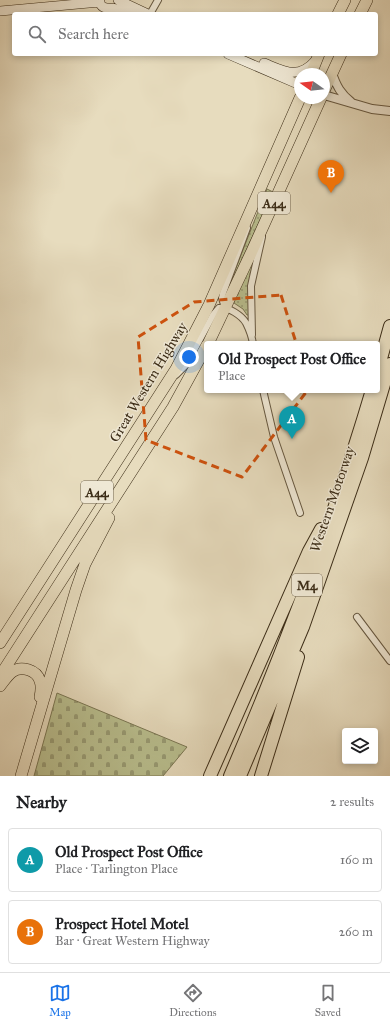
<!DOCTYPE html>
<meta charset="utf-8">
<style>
body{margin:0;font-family:"IM FELL Great Primer",serif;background:#f6f6f6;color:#202124}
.controls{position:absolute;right:12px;bottom:12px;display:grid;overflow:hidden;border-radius:4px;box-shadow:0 2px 6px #0003}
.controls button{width:36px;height:36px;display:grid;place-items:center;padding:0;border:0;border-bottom:1px solid #e0e0e0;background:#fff;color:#202124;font:20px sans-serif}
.compass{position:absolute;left:294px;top:68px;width:36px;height:36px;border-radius:50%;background:#fff;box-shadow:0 2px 6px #0003;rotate:284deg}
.you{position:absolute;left:189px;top:357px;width:14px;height:14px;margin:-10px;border:3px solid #fff;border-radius:50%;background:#1a73e8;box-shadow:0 0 0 6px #1a73e833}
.badge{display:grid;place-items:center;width:26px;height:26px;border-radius:50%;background:#1a73e8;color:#fff;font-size:13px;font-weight:700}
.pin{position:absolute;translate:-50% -33px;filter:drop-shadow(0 1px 2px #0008)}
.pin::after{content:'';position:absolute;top:21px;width:14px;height:12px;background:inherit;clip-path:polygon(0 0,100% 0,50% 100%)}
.popup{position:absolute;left:204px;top:341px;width:176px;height:52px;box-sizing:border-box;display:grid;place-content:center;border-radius:4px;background:#fff;filter:drop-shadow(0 1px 3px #0005);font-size:13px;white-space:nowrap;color:#757577}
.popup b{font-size:15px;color:#202124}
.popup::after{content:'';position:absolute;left:50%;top:100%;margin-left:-8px;border:8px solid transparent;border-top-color:#fff}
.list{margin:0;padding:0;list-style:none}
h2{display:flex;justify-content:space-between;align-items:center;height:52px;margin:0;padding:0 16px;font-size:17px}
h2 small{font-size:13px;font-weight:400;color:#757577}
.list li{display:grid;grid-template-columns:26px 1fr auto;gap:12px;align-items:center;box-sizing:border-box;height:64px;margin:0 8px 8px;padding:0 8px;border:1px solid #e0e0e0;border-radius:4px}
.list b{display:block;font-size:15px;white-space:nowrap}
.list p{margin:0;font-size:13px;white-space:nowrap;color:#757577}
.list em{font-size:13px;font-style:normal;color:#757577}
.icon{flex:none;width:22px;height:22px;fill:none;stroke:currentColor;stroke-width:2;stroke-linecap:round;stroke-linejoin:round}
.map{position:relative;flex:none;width:390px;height:776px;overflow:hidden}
.search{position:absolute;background:#fff;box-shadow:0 2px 6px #0003;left:12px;right:12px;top:12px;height:44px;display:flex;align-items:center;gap:10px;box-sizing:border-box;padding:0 14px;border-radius:4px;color:#757577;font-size:15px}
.sheet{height:196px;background:#fff}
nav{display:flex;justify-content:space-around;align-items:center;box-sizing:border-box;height:56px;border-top:1px solid #e0e0e0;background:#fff;font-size:11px;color:#757577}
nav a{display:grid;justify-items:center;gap:2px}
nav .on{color:#1a73e8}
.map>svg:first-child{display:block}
.grass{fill:url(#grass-dots);stroke:#7a7653}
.cemetery{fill:url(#cemetery-stones);stroke:#7a7653}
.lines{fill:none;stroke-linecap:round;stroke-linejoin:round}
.minor-casing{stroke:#665841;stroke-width:8}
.tertiary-casing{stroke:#665841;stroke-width:10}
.secondary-casing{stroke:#3b2c17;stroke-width:10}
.trunk-casing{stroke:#3b2c17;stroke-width:12}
.motorway-casing{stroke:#3b2c17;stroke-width:14}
.minor{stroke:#efe8d5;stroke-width:6}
.tertiary{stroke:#efe8d5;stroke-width:8}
.secondary{stroke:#efe8d5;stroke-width:9}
.trunk{stroke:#e7dcbe;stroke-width:11}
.motorway{stroke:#e7dcbe;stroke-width:12}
.marked{fill:none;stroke:#ce520e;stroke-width:3;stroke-dasharray:8 5;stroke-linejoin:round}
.labels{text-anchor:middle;stroke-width:3;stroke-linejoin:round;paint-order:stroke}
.shield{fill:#efe8d5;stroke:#716450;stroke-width:1}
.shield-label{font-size:13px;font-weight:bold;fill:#3b2c17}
.street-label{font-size:14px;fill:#3b2c17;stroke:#efe8d5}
</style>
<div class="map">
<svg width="390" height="776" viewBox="0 0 390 776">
<defs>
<pattern id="grass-dots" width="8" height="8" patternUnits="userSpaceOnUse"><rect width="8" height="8" fill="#b9bf8f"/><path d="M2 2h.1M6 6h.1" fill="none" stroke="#989b74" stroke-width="1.8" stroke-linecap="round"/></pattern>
<pattern id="cemetery-stones" width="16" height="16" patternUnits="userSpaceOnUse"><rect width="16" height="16" fill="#b9bf8f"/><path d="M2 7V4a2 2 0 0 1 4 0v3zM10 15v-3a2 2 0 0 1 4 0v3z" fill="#989b74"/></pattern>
</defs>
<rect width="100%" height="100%" fill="#e7dcbe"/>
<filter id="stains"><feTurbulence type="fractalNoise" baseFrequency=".005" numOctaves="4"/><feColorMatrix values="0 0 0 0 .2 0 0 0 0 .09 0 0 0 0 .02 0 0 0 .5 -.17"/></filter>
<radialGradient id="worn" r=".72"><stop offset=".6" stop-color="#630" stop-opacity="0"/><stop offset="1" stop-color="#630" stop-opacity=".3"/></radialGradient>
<path class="grass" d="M267,189L273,192L232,281L231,280Z
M252,261L253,262L249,293V315H247L243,309L234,303V300Z"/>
<path class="cemetery" d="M57,693L187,747L163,776H34Z"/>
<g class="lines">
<g class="minor-casing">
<path id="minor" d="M150,14L158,0
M225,308L222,298L223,293L247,228
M252,335L251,286L262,237
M176,375L186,365L213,315L219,308C228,306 242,316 246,323C249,329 252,337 253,344
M263,390L274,437L300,513
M357,617L390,661"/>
</g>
<g class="tertiary-casing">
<path id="tertiary" d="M332,73C336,86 341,94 351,102
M324,95L372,109L390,111"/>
</g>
<g class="secondary-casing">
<path id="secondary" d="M99,0C101,11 109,7 117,9C121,10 125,12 129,14
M118,0L148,14
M0,11L100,2
M228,54L300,85
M264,63C284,71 298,80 315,61"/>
</g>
<g class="trunk-casing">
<path id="trunk" d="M338,14L345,0
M360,14L367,0
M311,74L319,54
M324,91L341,54
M208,344L252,251L321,98
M0,643L176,369L209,305L300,98
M0,676L173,407L207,345
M0,686C4,681 7,676 12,672C21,665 37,670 40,681C42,686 41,692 40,697
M21,776L76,590L85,564L109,518"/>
</g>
<g class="motorway-casing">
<path id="motorway" d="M377,373L390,326
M210,776L309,551L321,529
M230,776C284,650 333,522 372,390
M240,776L303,627L362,458L390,364
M261,776L298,657"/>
</g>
<use href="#minor" class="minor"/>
<use href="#tertiary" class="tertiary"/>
<use href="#secondary" class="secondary"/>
<use href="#trunk" class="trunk"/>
<use href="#motorway" class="motorway"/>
</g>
<path class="marked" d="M281,295L310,387L242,477L146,440L138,337L194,302Z"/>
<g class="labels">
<g class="shield">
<rect x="258" y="192" width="32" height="22" rx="3"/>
<rect x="81" y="481" width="32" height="22" rx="3"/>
<rect x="292" y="574" width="30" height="22" rx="3"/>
</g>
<g class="shield-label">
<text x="274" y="208">A44</text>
<text x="97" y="497">A44</text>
<text x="307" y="590">M4</text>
</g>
<g class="street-label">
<text transform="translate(148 382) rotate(-59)" y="5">Great Western Highway</text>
<text transform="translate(332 499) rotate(-71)" y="5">Western Motorway</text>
</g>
</g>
<rect width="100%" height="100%" filter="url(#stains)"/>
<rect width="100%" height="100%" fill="url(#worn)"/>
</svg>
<div class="controls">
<button><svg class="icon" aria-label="layers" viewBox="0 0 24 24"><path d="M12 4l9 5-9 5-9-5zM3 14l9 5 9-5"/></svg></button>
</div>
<svg class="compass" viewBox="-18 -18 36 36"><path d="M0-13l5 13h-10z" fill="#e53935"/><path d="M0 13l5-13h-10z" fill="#757577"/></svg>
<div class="you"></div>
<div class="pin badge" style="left:292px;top:439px;background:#0f9aa8">A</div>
<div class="popup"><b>Old Prospect Post Office</b>Place</div>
<div class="pin badge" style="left:331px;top:193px;background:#e8710a">B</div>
<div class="search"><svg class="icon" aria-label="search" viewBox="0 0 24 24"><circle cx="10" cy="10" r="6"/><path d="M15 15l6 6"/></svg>Search here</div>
</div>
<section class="sheet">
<h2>Nearby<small>2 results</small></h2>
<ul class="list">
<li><span class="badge" style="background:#0f9aa8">A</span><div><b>Old Prospect Post Office</b><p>Place · Tarlington Place</p></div><em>160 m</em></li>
<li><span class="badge" style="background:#e8710a">B</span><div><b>Prospect Hotel Motel</b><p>Bar · Great Western Highway</p></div><em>260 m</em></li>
</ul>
</section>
<nav>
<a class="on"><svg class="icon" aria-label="map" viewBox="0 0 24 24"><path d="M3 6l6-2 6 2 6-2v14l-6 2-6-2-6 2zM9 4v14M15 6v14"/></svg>Map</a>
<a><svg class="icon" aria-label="directions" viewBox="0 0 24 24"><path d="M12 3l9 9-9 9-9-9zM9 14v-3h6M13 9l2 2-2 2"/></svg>Directions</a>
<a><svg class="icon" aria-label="saved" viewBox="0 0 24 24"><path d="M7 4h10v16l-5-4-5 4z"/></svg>Saved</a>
</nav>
